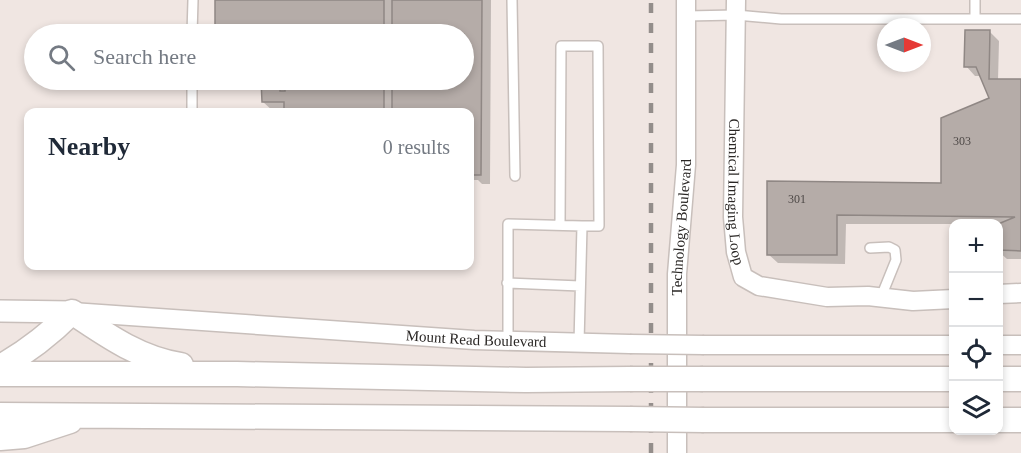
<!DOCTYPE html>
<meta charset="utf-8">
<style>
body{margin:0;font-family:"Times New Roman",serif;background:#f6f6f7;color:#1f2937}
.controls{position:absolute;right:18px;bottom:18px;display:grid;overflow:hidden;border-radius:12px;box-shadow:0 3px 9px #0003}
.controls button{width:54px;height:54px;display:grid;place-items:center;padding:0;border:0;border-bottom:2px solid #e0e1e3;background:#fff;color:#1f2937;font:30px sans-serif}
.compass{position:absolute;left:877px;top:18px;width:54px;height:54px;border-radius:50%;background:#fff;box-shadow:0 3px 9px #0003;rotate:90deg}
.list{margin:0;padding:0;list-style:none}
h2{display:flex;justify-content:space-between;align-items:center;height:78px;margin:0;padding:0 24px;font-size:26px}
h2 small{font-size:20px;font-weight:400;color:#747a83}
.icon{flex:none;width:33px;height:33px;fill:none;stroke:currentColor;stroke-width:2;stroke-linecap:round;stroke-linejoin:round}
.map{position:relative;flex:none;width:1021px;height:453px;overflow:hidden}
.search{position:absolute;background:#fff;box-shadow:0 3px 9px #0003;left:24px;top:24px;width:450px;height:66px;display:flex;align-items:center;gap:15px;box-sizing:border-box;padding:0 21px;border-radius:33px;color:#747a83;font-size:22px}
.panel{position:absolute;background:#fff;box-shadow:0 3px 9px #0003;left:24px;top:108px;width:450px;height:162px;border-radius:12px}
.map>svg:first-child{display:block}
.shadow{fill:#0003}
.building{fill:#b5aca8;stroke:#8f8784;stroke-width:1.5}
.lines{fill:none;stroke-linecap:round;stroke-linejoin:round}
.service-casing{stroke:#c8bfbb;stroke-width:12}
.minor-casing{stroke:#c8bfbb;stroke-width:21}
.tertiary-casing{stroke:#c8bfbb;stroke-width:24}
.secondary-casing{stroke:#c8bfbb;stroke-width:27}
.service{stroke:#fff;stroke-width:9}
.minor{stroke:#fff;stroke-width:18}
.tertiary{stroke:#fff;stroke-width:21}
.secondary{stroke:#fff;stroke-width:24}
.rail{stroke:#948e8b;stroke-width:4.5;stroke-dasharray:10 10;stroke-linecap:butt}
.minor-bridge-casing{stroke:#c8bfbb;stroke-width:21;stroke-linecap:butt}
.secondary-bridge-casing{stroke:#c8bfbb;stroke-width:27;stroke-linecap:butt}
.minor-bridge{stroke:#fff;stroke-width:18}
.secondary-bridge{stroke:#fff;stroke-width:24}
.labels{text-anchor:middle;stroke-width:4.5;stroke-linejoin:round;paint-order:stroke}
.number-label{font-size:12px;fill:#4d4846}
.street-label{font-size:15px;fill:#2a2725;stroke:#f0e6e2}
</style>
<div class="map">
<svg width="1021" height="453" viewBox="0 0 1021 453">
<rect width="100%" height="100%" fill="#f0e6e2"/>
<path class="shadow" d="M216,0H491L490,184H482L478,180H470V112L273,111L263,102V84H241L236,80H274V82H279L286,89V80H464V34H216Z
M989,31L999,41L998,80H1021V259H1007L998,251V224H846L845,264L778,263L768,254L769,183L942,184L991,98L981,76H975L966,66Z"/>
<path class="building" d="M215,0H384V34H215Z
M392,0H482L481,175H471L470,171V112H392V80H464V34H392Z
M965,30H990L989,79H1021V251L998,250V224L1015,217L837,215V255H767V181L941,183V118L989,98L976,67H964Z
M261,80H280V91H285V80H384V112H284V102H262Z"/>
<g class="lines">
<g class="service-casing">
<path id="service" d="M512,0L515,176
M975,0V19
M686,16L736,15L781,19H1021
M192,34L193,0
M192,112V80
M560,225L561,46H598L599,226H582
M870,248L889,247L895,250L896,260L881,297
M507,283L580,286
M508,341V224L582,226L579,343"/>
</g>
<g class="minor-casing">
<g id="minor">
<path id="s1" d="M736,0L733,217L736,252L743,277L759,286L827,297L868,296L913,301L954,299"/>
<path d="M998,294L1021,293"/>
<path id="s2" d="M72,312L474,340L630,344"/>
<path d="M704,345H954"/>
<path d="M998,345H1021"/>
<path id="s3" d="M677,453V274L686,165V0"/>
</g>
</g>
<g class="tertiary-casing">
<path id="tertiary" d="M0,311L72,312"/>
</g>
<g class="secondary-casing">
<path id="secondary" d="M0,367C27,352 50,334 72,312C106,335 140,359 181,365
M0,374H237L526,380L630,379
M703,379H954
M998,379H1021
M0,415L630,419
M704,420H954
M998,420H1021
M0,438L24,436L70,421"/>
</g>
<use href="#service" class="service"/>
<use href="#minor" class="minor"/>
<use href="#tertiary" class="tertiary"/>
<use href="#secondary" class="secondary"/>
<path class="rail" d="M651,453V0"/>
<g class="minor-bridge-casing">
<path id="minor-bridge" d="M630,344L704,345"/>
</g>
<g class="secondary-bridge-casing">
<path id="secondary-bridge" d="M630,379H703
M630,419L704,420"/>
</g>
<use href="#minor-bridge" class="minor-bridge"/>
<use href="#secondary-bridge" class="secondary-bridge"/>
</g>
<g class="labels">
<g class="number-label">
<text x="962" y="145">303</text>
<text x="797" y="203">301</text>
</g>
<g class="street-label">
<text dy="5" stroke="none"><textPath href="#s1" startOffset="192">Chemical Imaging Loop</textPath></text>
<text dy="5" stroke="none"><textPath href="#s3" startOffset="226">Technology Boulevard</textPath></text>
<text dy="5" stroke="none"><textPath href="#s2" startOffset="405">Mount Read Boulevard</textPath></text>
</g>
</g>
</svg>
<div class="controls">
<button>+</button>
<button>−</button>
<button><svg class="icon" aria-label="locate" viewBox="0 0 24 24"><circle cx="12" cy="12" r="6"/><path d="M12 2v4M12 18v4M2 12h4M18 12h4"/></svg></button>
<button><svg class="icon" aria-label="layers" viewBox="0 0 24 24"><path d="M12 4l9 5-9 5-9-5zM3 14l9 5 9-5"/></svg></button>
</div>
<svg class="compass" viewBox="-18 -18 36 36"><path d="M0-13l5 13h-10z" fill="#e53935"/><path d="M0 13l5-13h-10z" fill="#747a83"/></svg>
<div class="search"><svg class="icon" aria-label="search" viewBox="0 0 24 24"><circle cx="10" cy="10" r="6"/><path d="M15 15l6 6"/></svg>Search here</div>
<section class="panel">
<h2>Nearby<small>0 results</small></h2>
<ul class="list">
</ul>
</section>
</div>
